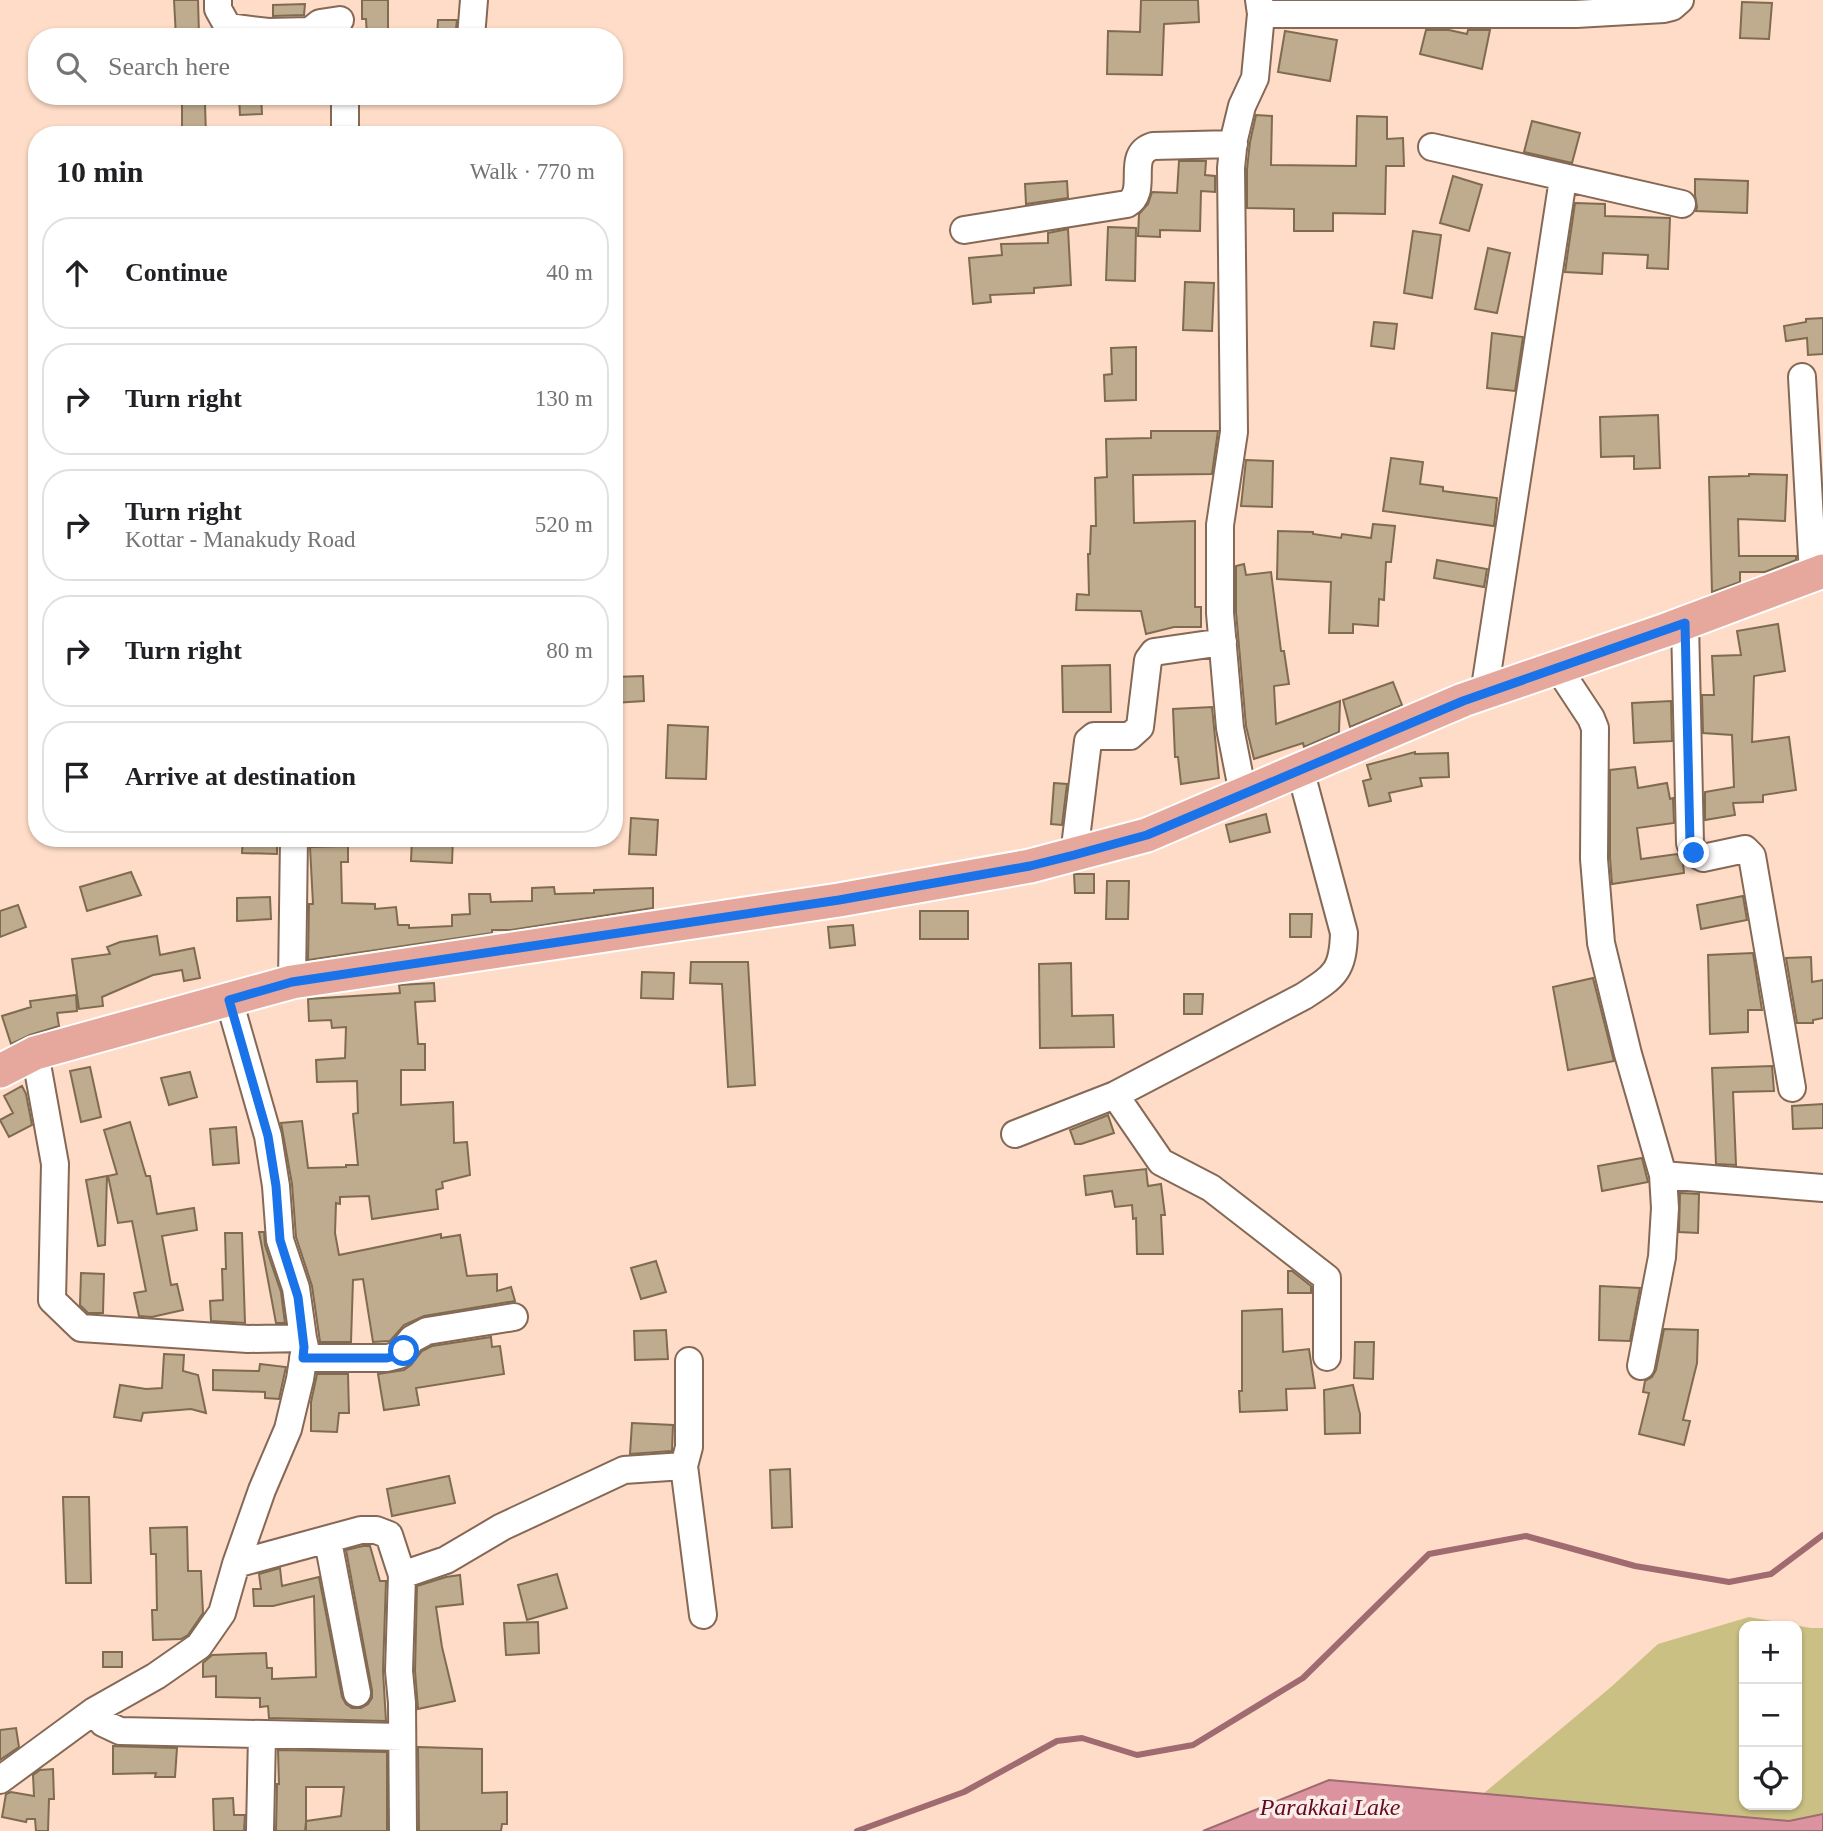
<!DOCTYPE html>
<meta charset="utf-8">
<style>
body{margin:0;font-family:"Times New Roman",serif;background:#f2f2f2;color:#202124}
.controls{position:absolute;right:21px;bottom:21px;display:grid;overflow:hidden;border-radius:14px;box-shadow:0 2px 5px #0004}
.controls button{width:63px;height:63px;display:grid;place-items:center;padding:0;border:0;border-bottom:2px solid #e0e0e0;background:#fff;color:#202124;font:35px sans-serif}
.stop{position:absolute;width:21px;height:21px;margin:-16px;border:5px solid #1a73e8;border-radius:50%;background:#fff}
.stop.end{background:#1a73e8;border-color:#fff;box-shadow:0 2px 7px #0008}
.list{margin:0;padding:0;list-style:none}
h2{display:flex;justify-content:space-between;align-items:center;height:91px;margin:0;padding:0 28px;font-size:30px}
h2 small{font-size:23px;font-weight:400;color:#757577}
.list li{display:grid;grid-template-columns:46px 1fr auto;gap:21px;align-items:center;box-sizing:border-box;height:112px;margin:0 14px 14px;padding:0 14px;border:2px solid #e0e0e0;border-radius:28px}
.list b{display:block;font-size:26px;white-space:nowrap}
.list p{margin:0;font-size:23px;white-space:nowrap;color:#757577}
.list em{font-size:23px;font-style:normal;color:#757577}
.icon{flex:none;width:38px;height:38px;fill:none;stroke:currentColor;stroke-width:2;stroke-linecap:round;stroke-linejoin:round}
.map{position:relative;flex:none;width:1823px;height:1831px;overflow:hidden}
.search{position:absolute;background:#fff;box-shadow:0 2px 5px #0004;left:28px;top:28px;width:595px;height:77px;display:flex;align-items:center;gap:18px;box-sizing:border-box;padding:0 24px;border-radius:28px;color:#757577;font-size:26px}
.panel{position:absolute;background:#fff;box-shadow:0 2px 5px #0004;left:28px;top:126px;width:595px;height:721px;border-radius:28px}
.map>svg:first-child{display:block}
.green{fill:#cac084;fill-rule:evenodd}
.water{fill:#dc93a0;stroke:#a06a71;stroke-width:2}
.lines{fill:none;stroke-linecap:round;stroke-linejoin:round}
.stream{stroke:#a06a71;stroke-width:6}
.building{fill:#bfab8d;stroke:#7f6c50;stroke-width:2;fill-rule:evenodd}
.minor-casing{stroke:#856855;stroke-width:30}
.major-casing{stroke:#fff;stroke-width:37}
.minor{stroke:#fff;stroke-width:26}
.major{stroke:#e6a79c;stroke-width:33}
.route{stroke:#1a73e8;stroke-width:9}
.labels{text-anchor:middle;stroke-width:7;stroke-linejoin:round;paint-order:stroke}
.water-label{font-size:24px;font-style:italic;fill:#610927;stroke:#fceee6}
</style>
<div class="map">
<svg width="1823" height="1831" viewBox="0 0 1823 1831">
<rect width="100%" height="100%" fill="#fedcc7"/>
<path class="green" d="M1749,1617L1811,1628H1823V1831H1392L1465,1809L1611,1687L1658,1644ZM1744,1626H1797V1805H1744Z"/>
<path class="water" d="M1329,1780L1789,1821L1823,1814V1831H1203Z"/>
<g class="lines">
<path class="stream" d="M857,1831L964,1792L1057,1741L1082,1738L1137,1755L1193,1745L1303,1678L1429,1554L1526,1536L1635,1566L1729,1582L1771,1574L1823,1535"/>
</g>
<path class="building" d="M174,0H198L199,35L176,37Z
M362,0H388V37H367L366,19H362Z
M1141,0H1198L1199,22L1164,24L1162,75L1107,74L1108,31L1140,32Z
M1742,2L1772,3L1769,39L1740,38Z
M305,4L304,15L273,16V5Z
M438,20H457L455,37H437Z
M1426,30H1449L1467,34L1468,30H1490L1482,69L1420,54Z
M1285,31L1337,40L1330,81L1278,72Z
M261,96L262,114L240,115L239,97Z
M182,104H205L206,135H182Z
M1256,115L1272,116L1271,165L1356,166L1357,116L1387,117V139L1403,138L1404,166H1386L1385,214L1333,213V231H1294V209L1247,208V169L1250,142Z
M1532,121L1580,133L1572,163L1524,152Z
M1179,161H1206L1205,175L1215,176V192L1201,191L1200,231L1160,230V237L1138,236L1139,214L1148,204L1152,192L1177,193Z
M1453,176L1482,185L1469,231L1440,223Z
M1695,179L1748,181L1747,213L1696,211L1697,207L1695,195Z
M1067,181L1068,198L1026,204L1025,184Z
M1575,203L1605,204V216L1670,218L1668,269L1647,268L1648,255L1603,253L1602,274L1565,272Z
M1108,227L1136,228L1135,281L1106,280Z
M1068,229L1071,285L1034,288V293L990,295L991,302L973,304L969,258L1002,255L1001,244L1048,243V233Z
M1413,231L1441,235L1432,298L1404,293Z
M1488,248L1510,253L1497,313L1475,309Z
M1185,282L1214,283L1212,331L1183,330Z
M1823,318V354L1808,355L1807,338L1786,341L1784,326L1806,322V319Z
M1374,322L1397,324L1394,349L1371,346Z
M1492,333L1523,337L1515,391L1487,388Z
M1136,347V400L1105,401L1104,375L1112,374L1111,348Z
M1658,415L1660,468L1634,469V456L1601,457L1600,417Z
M1151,431H1218L1212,474L1133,475L1134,523L1195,521V607H1201V627H1174L1146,634L1141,611L1076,610L1077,594L1089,595L1088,554H1090L1091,526H1096L1095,478L1107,477L1106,439L1151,438Z
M1391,458L1423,462L1420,484L1443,487V491L1497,498L1494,526L1383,511Z
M1246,460L1273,461L1272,507L1241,506Z
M1749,474L1787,475L1785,521L1738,519L1739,556H1796V560L1765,572H1740V582L1712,592L1709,477L1749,476Z
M1373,524L1395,526L1391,562H1386L1384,600L1379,599L1378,626L1353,624V633H1329L1331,582L1277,579L1278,531L1313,532V534L1341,538L1342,534L1371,538Z
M1437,560L1487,569L1484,587L1434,578Z
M1244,564L1246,575L1271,572L1281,651H1284L1289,684L1274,686L1276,724L1340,701L1339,732L1304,747L1303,743L1254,759L1246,726L1236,612V566Z
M1778,624L1785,671L1754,676L1752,742L1789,737L1796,790L1763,795V802L1733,803L1735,815L1705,820V792L1734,787L1732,735L1703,733L1702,695H1714L1712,656L1741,655L1737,631Z
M1110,665L1111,712H1063L1062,666Z
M643,676L644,701L614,703V677Z
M1393,682L1402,705L1350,727L1343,700Z
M1671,701L1672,741L1634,743L1632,703Z
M1212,707L1219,778L1181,784L1178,757H1175L1173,709Z
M668,725L708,727L706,779L666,778Z
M1415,752V754L1448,753L1449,777L1420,778L1422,786L1389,793L1391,801L1369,806L1363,781L1371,779L1367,765Z
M1635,767L1638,788L1667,783L1670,799L1673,798L1674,823L1637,828L1641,859L1677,854L1683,863L1684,873L1612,884L1610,858V770Z
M1054,783L1067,784L1062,825L1051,824Z
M1266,814L1270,832L1230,842L1226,825Z
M631,818L658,820L656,855L629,854Z
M243,838H277V854L242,853Z
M412,838H453L452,863L411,861Z
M348,846V862H341L342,903L375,904V909L396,907L398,925H409V928L452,926V915L470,914L469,894H490L491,902L532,901V888L554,887L555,894L594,893V890L653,888V908L511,930H492V933L308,960L309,904H313L310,847Z
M131,872L141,895L87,911L80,887Z
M1074,874H1094V893H1075Z
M1107,881H1129L1128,919H1106Z
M1743,896L1747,920L1701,929L1697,905Z
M270,897L271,919L237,921V898Z
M18,905L26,927L0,937V911Z
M920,911H968V939H920Z
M1290,914H1312L1311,937H1290Z
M853,925L855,945L830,948L828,927Z
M157,936L160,955L194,948L200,978L184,981L182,970L153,975L102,997L103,1006L79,1009L72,959L110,954L107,947L120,942Z
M1753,953L1762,1010H1748V1032L1710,1034L1708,955Z
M1811,957L1812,982L1823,980V1018L1813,1020V1023H1797L1786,958Z
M691,962H748L755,1085L728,1087L722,984L690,983Z
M1071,963L1072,1016L1113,1015L1114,1047L1040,1048L1039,964Z
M642,972L674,973L673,999L641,998Z
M1593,978L1614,1061L1568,1070L1553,987Z
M434,983L435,1001L415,1002L418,1044H425V1070H401V1105L453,1102L454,1143L467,1142L470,1175L442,1182L443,1188L436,1190L438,1209L372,1219L369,1196L340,1197V1204L336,1203L335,1233L339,1255L441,1234V1238L460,1235L467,1276L497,1274V1291L511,1287L515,1301L424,1316L404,1325L390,1341L373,1342L363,1279L353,1280L351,1342H320L312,1286L296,1237L292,1184L281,1123L302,1121L308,1168L346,1167V1165H358L353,1114L358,1113L357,1081L317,1082L316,1060L345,1058L346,1027L332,1028L331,1020L309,1021L308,999L400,993L399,985Z
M1184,994H1203L1202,1014H1184Z
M76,995L77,1011L57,1013L59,1026L30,1035L11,1044L2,1016L31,1007L30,1001Z
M1772,1066L1774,1091L1733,1092L1736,1165L1716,1164L1712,1068Z
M90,1067L101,1117L81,1122L70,1071Z
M190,1072L197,1097L169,1105L161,1078Z
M22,1086L26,1094L32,1125L9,1137L0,1120L13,1113L4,1096Z
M1823,1104V1128L1793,1129L1792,1106Z
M1108,1115L1114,1133L1081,1144H1075L1070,1130Z
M130,1122L146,1176H150L157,1214L194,1208L197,1230L162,1236L171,1285L177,1284L183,1310L152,1317L139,1316L134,1293L146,1291L132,1221L118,1223L108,1176L117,1174L104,1130Z
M236,1127L239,1163L213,1165L210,1129Z
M1642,1158L1648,1182L1602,1191L1598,1166Z
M1146,1169L1148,1186L1161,1184L1165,1215H1161L1163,1254H1137L1136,1218L1133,1219L1132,1205L1115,1207L1112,1191L1086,1195L1084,1176Z
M107,1176L105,1245L98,1246L86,1180Z
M1680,1193L1699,1194L1698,1233L1679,1232Z
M259,1232H264L265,1245L281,1292L285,1323H276Z
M225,1233H242L245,1323L211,1321L210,1301L223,1300L222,1269H226Z
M656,1261L666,1292L641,1299L631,1268Z
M1288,1271H1292L1311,1286V1293H1288Z
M81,1273L104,1274L103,1313H88L80,1305Z
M1600,1286L1640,1288L1630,1341L1599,1340Z
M1282,1309L1283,1352L1309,1349L1315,1388L1286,1389L1287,1410L1240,1412L1239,1391H1242V1311Z
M1664,1329L1698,1330L1697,1363L1683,1420L1690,1421L1684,1445L1639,1434L1649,1393L1643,1392L1645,1381L1652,1377L1656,1370Z
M666,1330L668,1359L635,1360L634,1331Z
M491,1337L492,1347L500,1346L504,1374L416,1388L419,1405L384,1410L378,1374L404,1370L411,1365L422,1351L432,1346Z
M1355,1342H1374L1373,1379L1354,1378Z
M164,1354L184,1355L183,1371L198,1375L206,1413L191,1409L143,1413L141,1421L114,1417L120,1385L146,1389L162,1388Z
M260,1364L286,1367L279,1399L265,1398V1392L213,1390V1370L259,1371Z
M317,1374H348L349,1413H339L337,1432L311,1431V1402Z
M1353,1385L1360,1414V1433L1325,1434L1324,1390Z
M632,1423L673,1425L672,1451L630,1454Z
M790,1469L792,1527L772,1528L770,1470Z
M449,1476L455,1503L392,1516L387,1489Z
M63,1497H89L91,1583H66Z
M187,1527L188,1571H201L203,1613L188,1635L181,1639L153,1640L152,1610H157L156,1554H151L150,1528Z
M363,1546H370L380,1581H386L383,1671L386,1721L269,1718L268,1706L260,1707V1698L216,1697V1676L203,1677V1663L212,1655L266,1653L267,1668H272V1679L316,1677L314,1596L273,1606H254L253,1589H261L259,1574L280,1568L282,1586L319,1577L342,1697L346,1704L352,1708H361L368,1704L372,1698V1690L346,1550Z
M557,1574L567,1608L527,1620L518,1585Z
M460,1575L463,1604L436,1607L442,1647L455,1701L418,1709L415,1671L417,1586L446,1577Z
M538,1622L539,1653L506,1655L504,1623Z
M103,1652H122V1667H103Z
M16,1728L19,1747L0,1760V1730Z
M113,1746L177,1748L175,1777H155L156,1773L113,1774Z
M418,1747L482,1749V1793L507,1792V1824H502L501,1831H419Z
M278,1750L387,1752V1831H306V1822L305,1831H276L277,1784H279ZM306,1787H344L341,1816L306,1821Z
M53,1769L54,1799H49L48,1831H36L35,1819H27L26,1822L2,1817L6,1794L11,1792L34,1796L33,1775L40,1770Z
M233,1798L234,1815H245L244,1831H214L213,1799Z"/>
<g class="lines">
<g class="minor-casing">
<path id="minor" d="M218,0V9L228,27L268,32L310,31L320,23L340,20
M1261,14H1576L1664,9L1672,7L1680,0
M471,37L474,0
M345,96V135
M1432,147L1682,204
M964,230L1127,204C1150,191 1124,155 1153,146L1234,144
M1802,377L1813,574
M1685,623L1690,843L1694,853L1703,858L1745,849L1752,856L1792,1088
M1558,668L1591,718L1595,728L1594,859L1601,943L1628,1054L1663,1175L1665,1208L1662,1257L1641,1366
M1484,694L1563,179
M1243,794L1230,728L1220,613V525L1234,432L1231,168L1234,139L1242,106L1255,78L1261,14L1259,0
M1074,855L1088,741L1094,736H1130L1140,727L1148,660L1154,652L1223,642
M292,982L294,838
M229,1000L268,1136L276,1186L280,1240L296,1288L303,1338
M1115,1095L1161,1162L1211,1188L1327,1278V1357
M1015,1134L1115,1095L1304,996C1335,976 1343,971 1344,933L1300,769
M1663,1175L1823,1188
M303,1358H387L399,1355L412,1339L427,1331L514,1317
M689,1361V1447L684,1466L703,1615
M328,1541L357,1693
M236,1564L361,1530H376L389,1535L402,1575L399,1671L402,1703L403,1831
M402,1575L446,1560L502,1527L624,1470L684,1466
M94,1711L103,1723L120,1731L402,1737
M0,1780L94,1711L156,1676L199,1646L222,1613L236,1564L262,1490L288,1429L300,1379L305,1347L303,1338L248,1339L81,1328L52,1300L55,1164L35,1053
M260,1831L262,1735"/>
</g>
<g class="major-casing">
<path id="major" d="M0,1071L35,1053L292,982L839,900L1030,866L1147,835L1463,700L1666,630L1823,571"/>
</g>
<use href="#minor" class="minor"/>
<use href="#major" class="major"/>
</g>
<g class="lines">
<path class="route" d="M404,1351L399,1355L387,1358H303L304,1347L298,1297L280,1240L276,1186L268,1136L229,1000L292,982L839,900L1030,866L1074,855L1147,835L1463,701L1685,623L1690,843L1694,853"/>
</g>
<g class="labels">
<g class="water-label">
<text x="1330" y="1815">Parakkai Lake</text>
</g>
</g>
</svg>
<div class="controls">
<button>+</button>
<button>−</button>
<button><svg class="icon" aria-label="locate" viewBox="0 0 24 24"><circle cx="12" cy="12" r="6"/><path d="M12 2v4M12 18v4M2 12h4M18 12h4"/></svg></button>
</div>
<div class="stop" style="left:404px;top:1351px"></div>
<div class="stop end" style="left:1694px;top:853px"></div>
<div class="search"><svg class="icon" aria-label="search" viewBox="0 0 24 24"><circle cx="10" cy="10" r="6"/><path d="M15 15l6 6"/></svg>Search here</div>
<section class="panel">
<h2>10 min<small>Walk · 770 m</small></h2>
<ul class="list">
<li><svg class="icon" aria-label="ahead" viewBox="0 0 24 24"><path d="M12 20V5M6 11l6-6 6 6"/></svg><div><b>Continue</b></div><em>40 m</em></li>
<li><svg class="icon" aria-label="right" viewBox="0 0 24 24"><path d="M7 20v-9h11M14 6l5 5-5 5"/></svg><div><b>Turn right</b></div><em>130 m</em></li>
<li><svg class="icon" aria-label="right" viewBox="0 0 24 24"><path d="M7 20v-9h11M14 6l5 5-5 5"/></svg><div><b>Turn right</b><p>Kottar - Manakudy Road</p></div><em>520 m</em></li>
<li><svg class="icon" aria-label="right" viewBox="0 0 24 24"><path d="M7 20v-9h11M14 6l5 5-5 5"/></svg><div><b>Turn right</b></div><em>80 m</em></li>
<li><svg class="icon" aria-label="arrive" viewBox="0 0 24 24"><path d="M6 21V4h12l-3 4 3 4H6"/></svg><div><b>Arrive at destination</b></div></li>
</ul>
</section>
</div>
